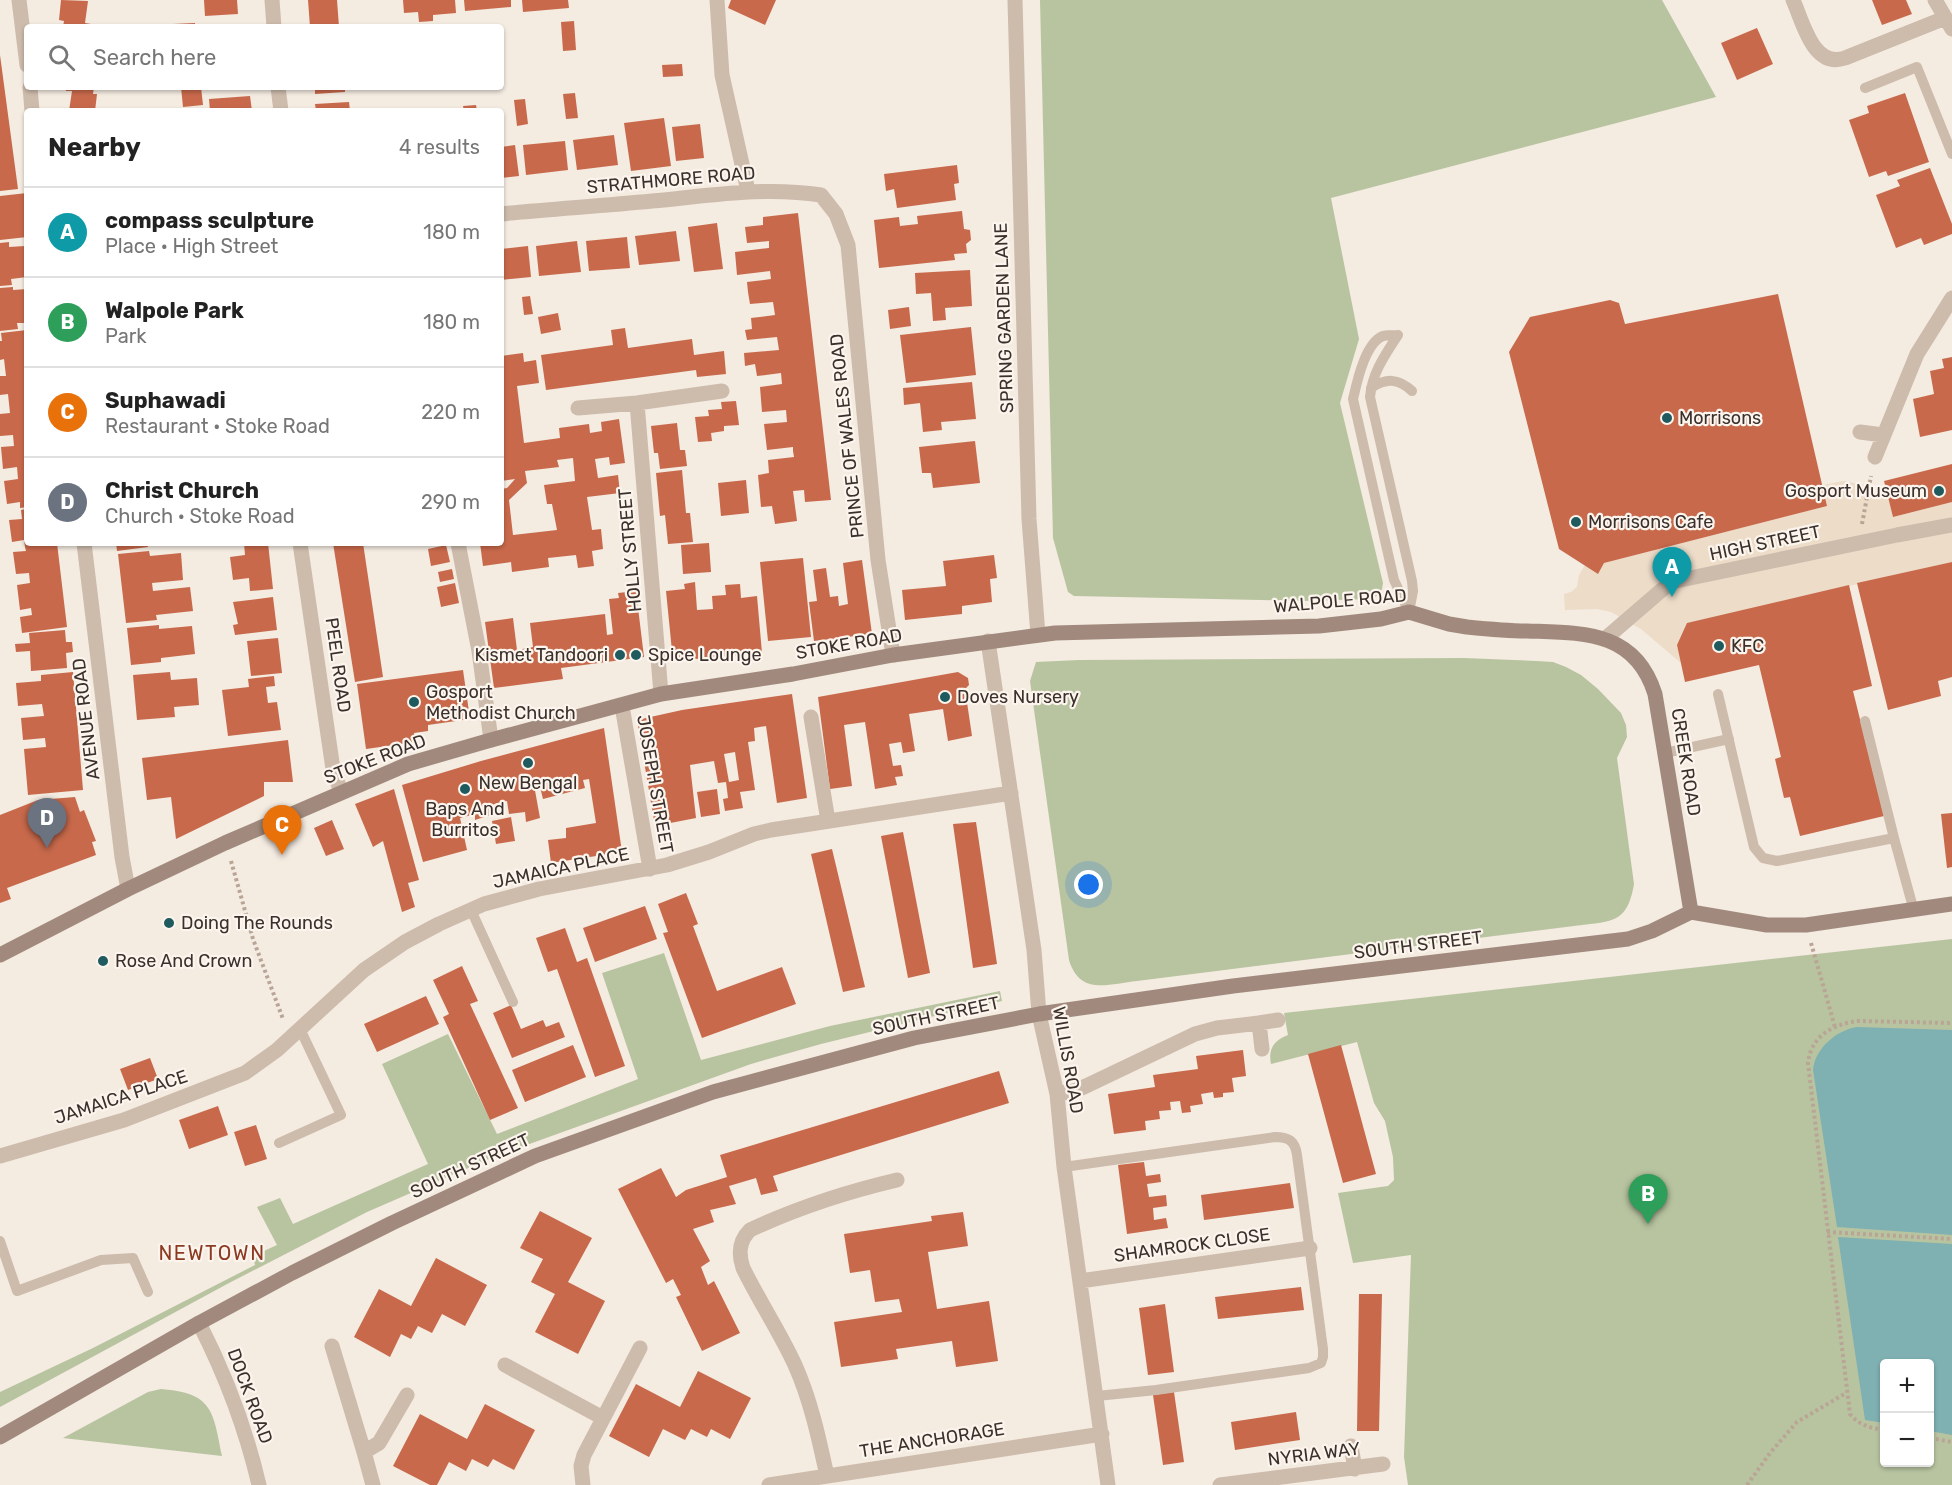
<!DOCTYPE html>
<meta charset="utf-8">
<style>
body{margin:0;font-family:Rubik,sans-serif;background:#f6f6f6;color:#222}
.controls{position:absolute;right:18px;bottom:18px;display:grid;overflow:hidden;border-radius:6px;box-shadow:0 2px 4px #0004}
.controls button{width:54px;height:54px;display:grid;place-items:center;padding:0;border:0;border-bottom:2px solid #e0e0e0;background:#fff;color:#222;font:30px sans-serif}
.you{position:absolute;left:1089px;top:885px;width:21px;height:21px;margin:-15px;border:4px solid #fff;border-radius:50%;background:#1a73e8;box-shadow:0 0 0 9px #1a73e833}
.badge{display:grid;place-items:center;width:39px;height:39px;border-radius:50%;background:#ea580c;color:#fff;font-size:20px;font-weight:700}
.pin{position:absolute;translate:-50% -50px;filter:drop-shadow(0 2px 3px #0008)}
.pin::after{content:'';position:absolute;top:32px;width:21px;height:18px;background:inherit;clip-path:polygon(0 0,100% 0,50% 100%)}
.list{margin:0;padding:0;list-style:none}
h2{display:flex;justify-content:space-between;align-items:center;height:78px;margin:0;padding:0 24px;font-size:26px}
h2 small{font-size:20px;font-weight:400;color:#767676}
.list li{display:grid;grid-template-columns:39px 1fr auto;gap:18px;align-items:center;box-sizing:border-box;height:90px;padding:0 24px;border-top:2px solid #e0e0e0}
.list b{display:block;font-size:22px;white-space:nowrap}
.list p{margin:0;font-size:20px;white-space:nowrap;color:#767676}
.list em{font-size:20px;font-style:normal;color:#767676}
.icon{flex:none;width:33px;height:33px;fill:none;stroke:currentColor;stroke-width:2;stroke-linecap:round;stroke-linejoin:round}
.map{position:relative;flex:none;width:1952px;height:1485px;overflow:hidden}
.search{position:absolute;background:#fff;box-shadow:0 2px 4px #0004;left:24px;top:24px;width:480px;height:66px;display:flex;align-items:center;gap:15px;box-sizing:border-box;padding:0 21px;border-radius:6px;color:#767676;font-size:22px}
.panel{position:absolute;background:#fff;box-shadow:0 2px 4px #0004;left:24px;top:108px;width:480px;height:438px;border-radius:6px}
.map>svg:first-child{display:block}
.green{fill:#b8c4a0;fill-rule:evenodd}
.plaza{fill:#ecdcc8}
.water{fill:#7fb0b2}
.building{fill:#c8694b;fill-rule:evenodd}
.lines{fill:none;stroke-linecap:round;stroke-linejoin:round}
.path{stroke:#b9a596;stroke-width:4;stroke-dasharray:3 3;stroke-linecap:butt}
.lane{stroke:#cdbbac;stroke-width:10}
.street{stroke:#cdbbac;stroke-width:15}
.secondary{stroke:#a18a7d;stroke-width:15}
.poi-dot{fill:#1f5a5e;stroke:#fbf5ee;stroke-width:2}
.labels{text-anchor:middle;stroke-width:4.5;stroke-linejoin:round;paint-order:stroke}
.street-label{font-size:18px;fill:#3b302b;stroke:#fbf5ee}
.poi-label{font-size:18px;fill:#3b302b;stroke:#fbf5ee;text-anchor:start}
.neighbourhood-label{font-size:20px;letter-spacing:1.5px;fill:#8c3b22;stroke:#fbf5ee}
</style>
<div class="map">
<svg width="1952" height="1485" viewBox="0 0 1952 1485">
<rect width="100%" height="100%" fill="#f4ebe1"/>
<path class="green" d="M1040,0H1662L1716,97L1331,198L1359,339L1340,403L1383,583L1382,589L1378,595L1371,599L1302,601L1074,596L1068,592L1053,538Z
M1464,658L1536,661L1553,662L1566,667L1581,675L1598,689L1621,713L1626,725L1627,737L1617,758L1634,884C1627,925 1611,921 1574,926L1137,981C1108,984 1080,996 1069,960L1030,681L1036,662L1079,660Z
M1952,939V1485H1408L1404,1457L1411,1255L1353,1263L1338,1193L1388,1186L1394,1180L1393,1157L1385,1121L1374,1103L1357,1042L1271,1064C1268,1049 1274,1040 1288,1035L1284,1013ZM1884,1364H1930V1462H1884Z
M664,953L701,1060L830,1026L1000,991L1002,1001L951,1012L821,1044L751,1064L496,1156L367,1212L229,1283L0,1407V1392L93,1348L255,1265L253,1256L277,1245L257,1207L280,1198L293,1224L428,1164L382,1064L448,1034L497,1134L638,1079L602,973Z
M161,1389C213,1393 213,1411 222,1456L63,1438L148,1392Z"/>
<path class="plaza" d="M1843,481L1886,489L1893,517L1952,502V562L1747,610L1677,645L1681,663L1641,629L1611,612L1597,609L1565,610L1564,594L1571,592L1577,587L1579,575L1585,565L1598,573L1604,563L1827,506L1823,485Z"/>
<path class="water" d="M1857,1027L1952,1030V1235L1837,1227L1813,1070C1815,1048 1837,1030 1857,1027Z
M1838,1237L1952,1244V1435L1930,1431V1364H1884V1423L1865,1420Z"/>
<path class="building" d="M61,0L88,1L85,23L91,24L90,27H63L64,21L59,20Z
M204,0H237L238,14L205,16Z
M308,0H337L339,27H310Z
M403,0H455L456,13L433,15V21L419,22L418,12L404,13Z
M464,0H511V7L465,11Z
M522,0H568L569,8L523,12Z
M731,0H776L765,25L728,8Z
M1872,0H1906L1912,14L1882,25Z
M574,21L576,50L563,51L561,22Z
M195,23V27H173V24Z
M1757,28L1773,64L1737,80L1721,43Z
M0,55L18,189L0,191Z
M682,64L683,76L663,77L662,65Z
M66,87H94L93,94H97L95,111H69L72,91H66Z
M181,87H201L203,105L183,107Z
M315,87H345V92L315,94Z
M575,93L578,118L566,119L563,94Z
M1905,93L1929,162L1888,176L1886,171L1869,177L1849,120L1869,113L1867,106Z
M250,96L252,111H210L209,99Z
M525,99L528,124L517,126L514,100Z
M349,102L350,111H316L315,104Z
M476,105L477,111H464L463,106Z
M664,118L671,166L631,171L624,123Z
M700,124L704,158L676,161L672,127Z
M614,135L618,165L577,170L573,140Z
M565,141L568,170L526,175L523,145Z
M515,145L519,176L501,178V147Z
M957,165L959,183L954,184L956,200L897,208L894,189L886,191L884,174Z
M1930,168L1952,224V234L1924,245L1921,238L1896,248L1876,195L1900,186L1897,180Z
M27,193V237L0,240V196Z
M962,211L964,229L970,230L971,240L966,244L967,253L954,254L955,260L879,268L874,220L899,217L900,226L918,224L917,216Z
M798,213L831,500L805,502L804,490L793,491L797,521L775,524L772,506L761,507L758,475L769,473L768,460L794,457L793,451V447L767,450L764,424L787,422L786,410L762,412L760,387L782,384L781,373L757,376L755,364L745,366L744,353L779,350L777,337L747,340L745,330L752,329L751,318L775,315L773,302L750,304L748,292L747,282L771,279L770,271L737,275L735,252L769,248V241L747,243L745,227L763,225V217Z
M717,223L723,269L694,272L688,227Z
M676,231L680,261L639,265L635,236Z
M627,237L630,268L589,271L586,241Z
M577,241L581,272L539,276L536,246Z
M9,242V247L25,246L27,277L11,279L12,285L0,286V243Z
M528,246L531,277L501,280V249Z
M970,270L972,306L945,308L946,320L933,321L931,293L916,294L915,273Z
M13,287V290L27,289V323H17L18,329L0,331V288Z
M1778,294L1827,506L1604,563L1598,574L1559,549L1509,352L1530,317L1610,300L1619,303L1625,324Z
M530,296L533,314L524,315L522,297Z
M909,307L911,326L890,329L888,310Z
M558,313L561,330L541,334L538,317Z
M971,327L976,375L906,383L900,335Z
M625,328L628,348L692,339L694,355L724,351L726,374L697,377L696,370L546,390L541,355L613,345L611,330Z
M27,330V507L20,508V502L7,504L4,481L18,479L17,467L3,469L1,447L14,446L13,435L0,436V414L10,413L8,394L0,395V376H6L4,359L0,360V341H2L1,333Z
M523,353L524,362L536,360L539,383L517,386L524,443L560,438L559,428L589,424L590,433L602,431L601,422L619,419L625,463L610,465L609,457L595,459L598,478L618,475L620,493L587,497L592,530L601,529L603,549L592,551L594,566L578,568L576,555L548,558L549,567L512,572L511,562L483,566L480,543H501V489L507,488L515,479L501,481V356ZM573,458L575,481L544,485L547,504H552L557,530L513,535L509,500L527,483L525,471L559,467L557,460Z
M1952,357V430L1920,437L1913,399L1934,394L1930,371L1944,368L1942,359Z
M972,382L976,419L941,422L942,430L923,432L920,403L904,405L903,388Z
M736,401L739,425L724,426V431L711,433L712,441L698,442L695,417L709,416L708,410L722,409L721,402Z
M677,423L680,450H685L687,466L660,469L658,453H654L651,426Z
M975,441L980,483L933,488L931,473H922L919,447Z
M1952,464V502L1893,517L1884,481Z
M682,470L686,513H690L693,542L668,544L665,515L660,516L656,473Z
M746,480L749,513L721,516L718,483Z
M27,509V543H57L67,627L22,633L20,617L32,615L31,608L20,610L17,585L30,583L29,573L16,574L13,552L26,551L25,547L24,540L12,542L9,520L22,519L21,510Z
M116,543H147L148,547L117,551Z
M244,543H268L273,589L250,591L249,578L233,580L230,557L245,555Z
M333,543H363L383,677L355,682Z
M709,543L711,572L683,574L681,545Z
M446,545L450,562L431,566L428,549Z
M149,551L150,556L181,553L183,580L152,583L153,591L190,587L193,611L156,615L157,620L126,623L118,554Z
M994,555L997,578L990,579L992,602L962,606V614L905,620L902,590L946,586L943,561Z
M803,558L811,637L768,641L760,562Z
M862,560L872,634L814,641L809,602L817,601L813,570L826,568L830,597L838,596L839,606L848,604L843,563Z
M1952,562V677L1938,681L1941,696L1888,710L1857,583Z
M452,569L454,579L440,582L438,572Z
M695,582L697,610L713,609L712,596L726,595L725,585L740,584L741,598L757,596L762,653L673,661L666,591L685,589L684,584Z
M455,583L459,603L441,607L437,587Z
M1849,585L1872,686L1853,691L1884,816L1800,836L1790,797L1784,798L1775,759L1781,757L1759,665L1685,682L1677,645L1687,623Z
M636,591L644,657L561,668L563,679L494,688L485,622L513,618L517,650L533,647L530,623L605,614L607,635L613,634L609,599L619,598L618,593Z
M273,597L277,630L235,635L233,625L238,624L233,602Z
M159,625V629L192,626L195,654L161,658V662L131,665L127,628Z
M65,630L66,642H72L73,652L66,653L67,668L31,671L30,651L16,652L15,644L30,643L29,633Z
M278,638L282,673L251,676L247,641Z
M463,670L470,719L428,725V731L414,733L416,742L366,749L357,684Z
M73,672L83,790L28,795L24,749L46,747L45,738L23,740L21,718L44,716L42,704L18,706L16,683L41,681V675Z
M170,672L171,680L197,678L199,705L174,707L175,717L137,720L133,675Z
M958,672L968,678L969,685L965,689L972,736L948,741L943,709L909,714L915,751L903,753L901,742L889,744L893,766L901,765L903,776L895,777L897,785L875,789L865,722L844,725L852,786L830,789L818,697Z
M274,676L275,686L266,687L268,703L277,702L281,730L228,736L222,690L249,687L248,679Z
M792,694L807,798L777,803L766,726L754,728L755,741L748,742L755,790L740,792L743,808L725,811L723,799L728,798L726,782L718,783L714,761L690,765L696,818L655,826L637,720L682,710ZM735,752L739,780L729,782L724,754Z
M604,728L622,852L551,863L548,840L566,838V828L596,823L589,779L583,780L585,788L543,799L539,783L534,785L540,818L526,822L525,812L509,814L507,801L492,805L493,814L475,820V814L460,818L467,850L423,862L402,785L481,761Z
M288,740L293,782H264V796L176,839L171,797L147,800L142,758Z
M394,789L419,880L408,883L415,907L402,912L383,841L373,847L355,804Z
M717,789L720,814L701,817L697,792Z
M75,797L80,812L84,810L96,841L92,842L96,855L7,888L11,899L0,903V815L38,800Z
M1952,813V867L1947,868L1941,814Z
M511,817L515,841L496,844L492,821Z
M332,820L344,849L326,856L314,828Z
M976,822L997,964L973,968L953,824Z
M903,832L930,973L908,978L881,836Z
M832,849L865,987L843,992L811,854Z
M686,893L698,924L693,926L717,991L782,967L796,1004L702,1038L663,933L668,932L658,904Z
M645,906L657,939L595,962L583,928Z
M565,928L577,962L587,958L625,1066L595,1077L557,969L548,972L536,938Z
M462,966L478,1001L470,1004L518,1108L490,1120L443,1017L449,1014L433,980Z
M426,996L439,1024L377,1052L364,1024Z
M511,1005L521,1029L543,1020L546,1027L559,1022L565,1037L512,1058L493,1013Z
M573,1045L586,1077L525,1102L512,1070Z
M1341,1045L1376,1174L1343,1183L1308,1054Z
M1243,1050L1246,1076L1232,1078L1234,1092L1223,1093V1097L1214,1098L1213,1092L1201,1094L1203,1104L1190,1106L1191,1112L1182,1113L1180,1101L1170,1102L1171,1110L1159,1111L1160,1119L1145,1121L1146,1130L1114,1134L1108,1094L1155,1087L1153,1075L1198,1069L1196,1056Z
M150,1058L158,1079L128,1090L120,1069Z
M999,1071L1009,1103L773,1176L778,1191L761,1195L756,1178L729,1186L736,1204L710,1210L714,1222L693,1229L710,1261L701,1267L708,1285L714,1281L740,1333L702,1351L676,1297L681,1295L673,1279L666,1283L618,1189L661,1168L676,1197L686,1190L727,1177L720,1155Z
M218,1106L228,1135L189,1149L179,1120Z
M256,1125L267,1159L245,1166L234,1132Z
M1144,1162L1146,1176L1160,1174L1161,1182L1147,1184L1149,1197L1166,1195L1167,1206L1153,1208L1154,1220L1166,1218L1168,1228L1127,1234L1118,1165Z
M1290,1183L1294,1208L1204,1220L1201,1195Z
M540,1211L592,1238L568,1282L605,1301L578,1354L535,1332L555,1294L531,1282L543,1259L520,1248Z
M963,1212L968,1246L928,1252L937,1309L989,1301L998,1361L956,1367L952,1341L896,1349L898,1359L841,1367L834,1322L902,1312L899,1299L875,1302L870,1270L850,1273L844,1234L932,1221L931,1216Z
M436,1258L487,1285L465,1326L442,1314L432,1333L418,1326L411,1339L401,1334L390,1357L354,1337L379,1289L411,1306Z
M1301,1287L1304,1310L1218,1319L1215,1297Z
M1359,1294H1382L1379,1431H1357Z
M1165,1304L1174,1372L1148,1375L1139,1308Z
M698,1371L751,1398L730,1439L711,1429L707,1437L691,1429L685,1440L663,1429L649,1457L609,1436L636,1384L680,1407Z
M1174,1392L1184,1462L1163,1465L1153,1395Z
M485,1404L535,1430L514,1470L493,1459L488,1467L472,1459L466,1471L449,1462L437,1485H430L393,1466L420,1414L467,1439Z
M1296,1412L1300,1440L1235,1450L1231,1422Z"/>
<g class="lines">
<path class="path" d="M1862,524L1871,476
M231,861L253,939L283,1019
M1811,943L1835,1027
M1827,1232L1952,1239
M1884,1430C1870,1428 1859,1425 1850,1414L1808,1063C1811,1036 1833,1024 1858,1021L1952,1023
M1930,1438L1952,1442
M1747,1485L1770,1453L1797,1422L1846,1393"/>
<path class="lane" d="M1865,88L1917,67L1952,154
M1398,335C1393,335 1388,335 1383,336C1365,343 1357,382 1353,399L1394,580L1409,612
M1398,335C1385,355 1372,373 1370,397L1412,581L1413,591L1409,612
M1371,388C1386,378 1398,378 1412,391
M1718,694L1754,847L1763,858L1777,861L1894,838
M1865,721L1894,838L1914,911
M1665,753L1729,739
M471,910L513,1002
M279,1143L341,1115L300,1029
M1064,1167L1275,1137C1289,1137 1295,1141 1297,1155L1323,1349V1357L1321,1363L1309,1368L1156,1390L1097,1396
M0,1241L17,1291L101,1260L133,1258L148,1292"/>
<path class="street" d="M19,0L27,65
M272,0L274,27
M717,0L722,75L748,191
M1015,0L1029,519L1038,635
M1793,0C1803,22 1813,69 1845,58L1945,18
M1935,0L1952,29
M30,87L32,111
M278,87L281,111
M501,214C551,209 602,206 652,201C708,196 764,186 821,195L836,214L848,245L878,560L893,655
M637,403L661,694
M578,408L637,403L722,391
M1860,432L1883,435
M1875,457L1917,354L1952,298
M84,543L122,857L128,889
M300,543L333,769L341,792
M458,543L479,651L491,740
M1606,638L1671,582L1897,535L1952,525
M988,641L1034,950L1039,1014L1057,1094L1064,1167L1108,1485
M622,706L650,869
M811,717L828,821
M1259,1023L1278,1020
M1057,1094L1074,1091L1086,1086L1195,1034L1217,1028L1259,1023L1262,1049
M0,1156L124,1120L245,1073L277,1050L364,970L405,942L439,924L484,904L539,889L667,865L709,852L754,834L771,830L1011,793
M1080,1281L1310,1248
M199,1323C225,1374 246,1429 259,1485
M332,1346L364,1452L379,1443L407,1395
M505,1365L603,1418
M1351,1446L1355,1469
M364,1452L373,1485
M827,1476C819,1439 811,1401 795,1365C780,1332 759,1301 743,1268C738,1253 739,1241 750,1230C797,1208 846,1192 897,1180
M583,1485L581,1466L584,1455L640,1348
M769,1485L1102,1434
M1220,1485L1383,1464"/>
<path class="secondary" d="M0,955L128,889L225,843L408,764L491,740L661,694L793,674L893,655L1055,633L1319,626L1381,619L1409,612L1449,624L1467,627C1487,629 1507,631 1527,631C1582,633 1635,630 1655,694L1691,912
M0,1437L199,1323L292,1273L392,1223L535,1156L713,1092L914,1038L1039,1014L1233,986L1628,939L1652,931L1691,912L1767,925H1806L1952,904"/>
</g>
<g class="poi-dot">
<circle cx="1667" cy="418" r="6"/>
<circle cx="1939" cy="491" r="6"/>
<circle cx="1576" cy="522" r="6"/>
<circle cx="1719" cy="646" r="6"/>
<circle cx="620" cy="655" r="6"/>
<circle cx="636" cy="655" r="6"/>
<circle cx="945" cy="697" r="6"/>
<circle cx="414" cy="702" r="6"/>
<circle cx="528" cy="763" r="6"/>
<circle cx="465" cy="789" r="6"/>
<circle cx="169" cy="923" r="6"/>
<circle cx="103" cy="961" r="6"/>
</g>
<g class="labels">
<g class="street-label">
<text transform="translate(671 180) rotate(-5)" y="6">STRATHMORE ROAD</text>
<text transform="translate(1004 318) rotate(-92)" y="6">SPRING GARDEN LANE</text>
<text transform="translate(847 436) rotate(-96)" y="6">PRINCE OF WALES ROAD</text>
<text transform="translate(1765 543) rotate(-12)" y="6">HIGH STREET</text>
<text transform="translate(630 550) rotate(-95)" y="6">HOLLY STREET</text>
<text transform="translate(1340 601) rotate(-5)" y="6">WALPOLE ROAD</text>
<text transform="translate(849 644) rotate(-10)" y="6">STOKE ROAD</text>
<text transform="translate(338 665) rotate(82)" y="6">PEEL ROAD</text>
<text transform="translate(86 719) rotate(-97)" y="6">AVENUE ROAD</text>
<text transform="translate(375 759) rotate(-21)" y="6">STOKE ROAD</text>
<text transform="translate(1686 762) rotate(81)" y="6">CREEK ROAD</text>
<text transform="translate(655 784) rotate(80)" y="6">JOSEPH STREET</text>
<text transform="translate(561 868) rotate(-12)" y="6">JAMAICA PLACE</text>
<text transform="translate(1418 945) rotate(-7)" y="6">SOUTH STREET</text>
<text transform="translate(936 1016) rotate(-12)" y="6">SOUTH STREET</text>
<text transform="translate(1068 1060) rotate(80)" y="6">WILLIS ROAD</text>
<text transform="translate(121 1097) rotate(-18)" y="6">JAMAICA PLACE</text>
<text transform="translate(470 1166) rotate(-25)" y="6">SOUTH STREET</text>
<text transform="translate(1192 1245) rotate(-8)" y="6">SHAMROCK CLOSE</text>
<text transform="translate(250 1396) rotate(70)" y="6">DOCK ROAD</text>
<text transform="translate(932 1440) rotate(-9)" y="6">THE ANCHORAGE</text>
<text transform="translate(1314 1454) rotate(-7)" y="6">NYRIA WAY</text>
</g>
<g class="poi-label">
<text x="1679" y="424">Morrisons</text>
<text x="1927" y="497" text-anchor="end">Gosport Museum</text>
<text x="1588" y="528">Morrisons Cafe</text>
<text x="1731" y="652">KFC</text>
<text x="608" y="661" text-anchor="end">Kismet Tandoori</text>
<text x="648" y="661">Spice Lounge</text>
<text x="426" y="698">Gosport<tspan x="426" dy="21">Methodist Church</tspan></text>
<text x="957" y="703">Doves Nursery</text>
<text x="528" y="789" text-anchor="middle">New Bengal</text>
<text x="465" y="815" text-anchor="middle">Baps And<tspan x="465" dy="21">Burritos</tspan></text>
<text x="181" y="929">Doing The Rounds</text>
<text x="115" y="967">Rose And Crown</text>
</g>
<g class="neighbourhood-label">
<text x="212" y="1260">NEWTOWN</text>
</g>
</g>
</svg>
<div class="controls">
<button>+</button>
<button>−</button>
</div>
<div class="you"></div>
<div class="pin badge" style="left:1672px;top:597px;background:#0f9aa8">A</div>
<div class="pin badge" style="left:1648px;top:1224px;background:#2e9e5b">B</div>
<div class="pin badge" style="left:282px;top:855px;background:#e8710a">C</div>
<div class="pin badge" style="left:47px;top:848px;background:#6b7280">D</div>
<div class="search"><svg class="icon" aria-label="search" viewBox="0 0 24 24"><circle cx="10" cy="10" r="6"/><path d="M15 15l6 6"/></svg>Search here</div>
<section class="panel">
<h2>Nearby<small>4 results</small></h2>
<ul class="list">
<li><span class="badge" style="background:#0f9aa8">A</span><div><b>compass sculpture</b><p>Place · High Street</p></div><em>180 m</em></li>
<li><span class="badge" style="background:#2e9e5b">B</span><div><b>Walpole Park</b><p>Park</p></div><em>180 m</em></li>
<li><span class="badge" style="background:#e8710a">C</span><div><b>Suphawadi</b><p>Restaurant · Stoke Road</p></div><em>220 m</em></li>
<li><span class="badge" style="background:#6b7280">D</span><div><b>Christ Church</b><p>Church · Stoke Road</p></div><em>290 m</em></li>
</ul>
</section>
</div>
